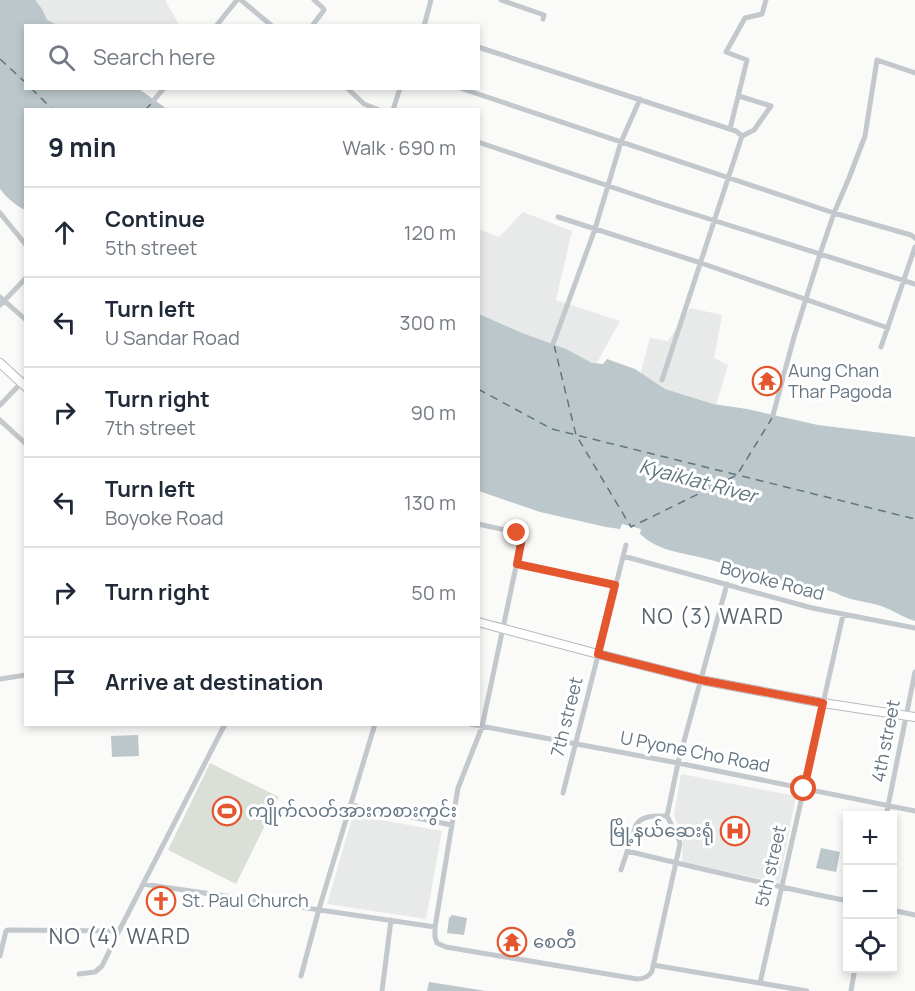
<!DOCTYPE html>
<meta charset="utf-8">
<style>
body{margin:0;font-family:Manrope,"Noto Sans Myanmar",sans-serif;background:#f2f2f3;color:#1f2937}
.controls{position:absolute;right:18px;bottom:18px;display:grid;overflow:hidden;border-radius:0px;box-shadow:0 3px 9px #0003}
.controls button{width:54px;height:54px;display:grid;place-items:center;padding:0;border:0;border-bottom:2px solid #e0e1e3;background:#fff;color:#1f2937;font:30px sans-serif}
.stop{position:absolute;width:18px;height:18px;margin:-14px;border:4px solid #e4572e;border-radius:50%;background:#fff}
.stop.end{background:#e4572e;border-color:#fff;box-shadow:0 2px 6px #0008}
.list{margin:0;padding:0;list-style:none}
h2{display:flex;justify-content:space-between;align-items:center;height:78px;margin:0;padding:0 24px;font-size:26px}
h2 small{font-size:20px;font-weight:400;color:#747a83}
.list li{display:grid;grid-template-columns:39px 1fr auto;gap:18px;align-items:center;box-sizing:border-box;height:90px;padding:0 24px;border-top:2px solid #e0e1e3}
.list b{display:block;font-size:22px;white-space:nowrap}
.list p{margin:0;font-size:20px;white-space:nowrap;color:#747a83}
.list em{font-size:20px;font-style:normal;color:#747a83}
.icon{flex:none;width:33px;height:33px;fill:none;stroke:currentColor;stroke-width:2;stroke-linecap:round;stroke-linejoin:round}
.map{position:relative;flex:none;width:915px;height:991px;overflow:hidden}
.search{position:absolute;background:#fff;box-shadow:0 3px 9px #0003;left:24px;top:24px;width:456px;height:66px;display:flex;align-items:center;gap:15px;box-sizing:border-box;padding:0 21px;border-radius:0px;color:#747a83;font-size:22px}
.panel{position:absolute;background:#fff;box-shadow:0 3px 9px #0003;left:24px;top:108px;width:456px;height:618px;border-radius:0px}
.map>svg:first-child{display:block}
.built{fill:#e8e9e9}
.green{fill:#dadfd7}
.water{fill:#bbc7cb}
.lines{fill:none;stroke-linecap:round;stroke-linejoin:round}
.ferry{stroke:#60757c;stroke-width:1.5;stroke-dasharray:8 6;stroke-linecap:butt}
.primary-casing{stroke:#b5babe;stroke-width:10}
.street{stroke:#c3c8cc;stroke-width:5}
.primary{stroke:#fff;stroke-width:8}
.route{stroke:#e4572e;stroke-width:8}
.labels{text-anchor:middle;stroke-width:6;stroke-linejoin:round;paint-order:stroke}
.poi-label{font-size:18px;fill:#657683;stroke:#fff;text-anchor:start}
.street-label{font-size:18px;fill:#657683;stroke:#fff}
.water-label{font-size:20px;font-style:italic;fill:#60757c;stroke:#fff}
.quarter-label{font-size:21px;letter-spacing:1.5px;fill:#57646e;stroke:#fff}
</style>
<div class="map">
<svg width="915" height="991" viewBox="0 0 915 991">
<rect width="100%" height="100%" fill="#fafaf8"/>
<path class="built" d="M22,0H165L179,25H46Z
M523,212L572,231L556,300L620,321L593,370L479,333L478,229L499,237Z
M690,308L722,315L714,358L728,365L714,412L639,379L650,338L668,341Z
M681,774L796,796L779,883L682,862L683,841L674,815Z
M353,815L442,831L426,919L327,904Z"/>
<path class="green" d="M210,763L279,797L236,884L168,850Z"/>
<path class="water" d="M0,0H35L42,9L47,20L57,25L26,26V88L139,89L167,109L26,110L25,210C15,205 7,198 0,189Z
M479,314L522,333L566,349L592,363L603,364L607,359L635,369L665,389L713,404L747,409L818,425L915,437V621C904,618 896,612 886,608C873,602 858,602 845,597C841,596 837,593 833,592C823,588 812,589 801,587C766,580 734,565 699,557C677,552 658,550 640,534L641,529L622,524L620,529L606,527L540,512L479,491Z
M138,735L139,756L112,757L111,736Z
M821,848L840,852L836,872L816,868Z
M452,915L467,918L464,935L447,933L449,918Z
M429,982L486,991H427Z"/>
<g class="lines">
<path class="ferry" d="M0,59L26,83
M31,88L53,110
M145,110L154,101
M554,345L576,435L631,527L737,475L772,418
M478,389L552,429L915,519"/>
<g class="primary-casing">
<path id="primary" d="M0,363L26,387
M478,622L598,654L701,680L823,703L915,717"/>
</g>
<path class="street" d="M241,0L272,26
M501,0L544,15L543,19
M216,26L237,0
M312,26L324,10L323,8L314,0
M424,26L431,0
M478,47L736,131L742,136L662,380
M347,88L364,104L379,110
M460,88L834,213L911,235L915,238
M739,96L771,106L754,130L742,136
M154,100L164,88
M393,110L400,88
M730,129L747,60L726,52L745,18L762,14L766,0
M478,142L662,204L915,284
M0,213L26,245
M558,217L701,263L888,328
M0,297L26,320
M0,305L26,278
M553,344L595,229L621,142L640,99
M881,347L915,247
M0,405L26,378
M773,415L794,337L820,254L834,213L849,178L865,136L877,60L915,73
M0,420L26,444
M478,524L519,533L522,538L482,727L458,788L435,927V937L437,943L446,947L637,979C643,979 649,977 652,971L680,844L679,840L667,816
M623,556L812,608L915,628
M517,564L615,585
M0,679L26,675
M470,724L678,763L915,811
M563,793L626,545
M351,805L452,825
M667,816L678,763L727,584
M886,816L915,672
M627,851C701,869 774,886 848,901
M621,870L636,825C642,815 656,816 667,816
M143,884L435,927
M892,910L915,915
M0,956L6,931L8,930L119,931L225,724
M653,965L807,991
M79,974L95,972L102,966L119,931
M301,976L319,909L375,724
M760,983L843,615
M382,991L391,920
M851,991L855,968"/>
<use href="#primary" class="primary"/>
</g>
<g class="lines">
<path class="route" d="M517,533L522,535V538L517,564L615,585L598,654L701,680L823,703L804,789"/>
</g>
<defs>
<g id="temple-ring" transform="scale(1.5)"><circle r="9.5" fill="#fff" stroke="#e4572e" stroke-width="1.5"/><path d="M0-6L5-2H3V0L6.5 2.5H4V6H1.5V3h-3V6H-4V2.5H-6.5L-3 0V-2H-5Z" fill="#e4572e"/></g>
<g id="stadium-ring" transform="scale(1.5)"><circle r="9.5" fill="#fff" stroke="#e4572e" stroke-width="1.5"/><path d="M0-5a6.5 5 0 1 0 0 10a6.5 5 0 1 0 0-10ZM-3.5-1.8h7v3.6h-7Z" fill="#e4572e"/></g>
<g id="hospital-ring" transform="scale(1.5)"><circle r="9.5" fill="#fff" stroke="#e4572e" stroke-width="1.5"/><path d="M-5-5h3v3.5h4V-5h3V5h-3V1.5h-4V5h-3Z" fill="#e4572e"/></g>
<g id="church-ring" transform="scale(1.5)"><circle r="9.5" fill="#fff" stroke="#e4572e" stroke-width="1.5"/><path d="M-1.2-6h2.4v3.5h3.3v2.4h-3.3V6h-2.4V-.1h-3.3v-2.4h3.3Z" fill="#e4572e"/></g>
</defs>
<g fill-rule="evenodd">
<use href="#temple-ring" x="767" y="381"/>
<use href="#stadium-ring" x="227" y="811"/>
<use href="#hospital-ring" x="735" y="831"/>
<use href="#church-ring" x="161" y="901"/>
<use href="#temple-ring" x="512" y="942"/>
</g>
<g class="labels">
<g class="poi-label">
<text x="788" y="377">Aung Chan<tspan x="788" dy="21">Thar Pagoda</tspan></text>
<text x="248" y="817">ကျိုက်လတ်အားကစားကွင်း</text>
<text x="714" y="837" text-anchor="end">မြို့နယ်ဆေးရုံ</text>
<text x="182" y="907">St. Paul Church</text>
<text x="533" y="948">စေတီ</text>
</g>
<g class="street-label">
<text transform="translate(772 581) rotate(15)" y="6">Boyoke Road</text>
<text transform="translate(567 717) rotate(-76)" y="6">7th street</text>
<text transform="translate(886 741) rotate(-79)" y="6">4th street</text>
<text transform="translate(695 752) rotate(11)" y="6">U Pyone Cho Road</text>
<text transform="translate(771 866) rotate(-77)" y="6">5th street</text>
</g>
<g class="water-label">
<text transform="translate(698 481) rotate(15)" y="7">Kyaiklat River</text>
</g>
<g class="quarter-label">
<text x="713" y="624">NO (3) WARD</text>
<text x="120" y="944">NO (4) WARD</text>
</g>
</g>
</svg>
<div class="controls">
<button>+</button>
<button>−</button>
<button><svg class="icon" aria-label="locate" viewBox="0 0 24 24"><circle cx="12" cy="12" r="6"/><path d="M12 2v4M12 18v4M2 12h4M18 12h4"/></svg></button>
</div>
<div class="stop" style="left:804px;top:789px"></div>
<div class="stop end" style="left:517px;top:533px"></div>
<div class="search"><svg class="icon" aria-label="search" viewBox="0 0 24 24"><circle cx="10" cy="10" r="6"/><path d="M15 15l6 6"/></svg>Search here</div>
<section class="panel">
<h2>9 min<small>Walk · 690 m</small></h2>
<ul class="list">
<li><svg class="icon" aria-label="ahead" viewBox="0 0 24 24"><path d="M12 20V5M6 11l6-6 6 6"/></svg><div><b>Continue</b><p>5th street</p></div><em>120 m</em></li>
<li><svg class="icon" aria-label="left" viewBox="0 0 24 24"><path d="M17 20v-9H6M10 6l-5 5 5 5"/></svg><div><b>Turn left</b><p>U Sandar Road</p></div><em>300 m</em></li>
<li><svg class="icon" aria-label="right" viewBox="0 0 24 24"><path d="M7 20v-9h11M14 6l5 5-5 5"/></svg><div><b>Turn right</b><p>7th street</p></div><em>90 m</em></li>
<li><svg class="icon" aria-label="left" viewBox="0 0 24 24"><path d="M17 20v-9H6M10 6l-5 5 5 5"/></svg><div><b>Turn left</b><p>Boyoke Road</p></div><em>130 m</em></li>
<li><svg class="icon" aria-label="right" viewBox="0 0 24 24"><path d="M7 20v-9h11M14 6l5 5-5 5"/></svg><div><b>Turn right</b></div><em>50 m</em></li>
<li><svg class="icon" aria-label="arrive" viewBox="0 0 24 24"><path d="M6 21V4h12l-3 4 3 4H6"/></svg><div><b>Arrive at destination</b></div></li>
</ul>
</section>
</div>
